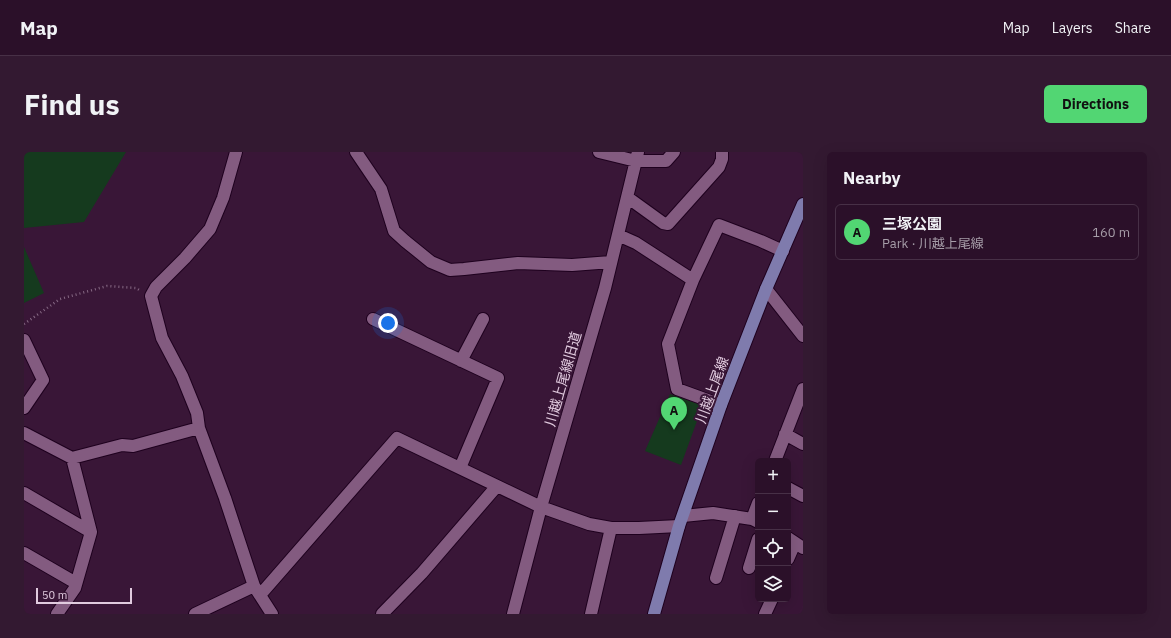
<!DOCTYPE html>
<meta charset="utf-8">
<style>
body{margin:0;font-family:"IBM Plex Sans","Noto Sans JP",sans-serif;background:#331931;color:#f1f3f6}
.controls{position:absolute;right:12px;bottom:12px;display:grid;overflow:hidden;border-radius:6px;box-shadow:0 4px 16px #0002}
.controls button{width:36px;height:36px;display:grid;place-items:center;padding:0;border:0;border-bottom:1px solid #473046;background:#2b1029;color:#f1f3f6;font:20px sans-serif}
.scale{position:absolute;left:12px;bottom:10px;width:96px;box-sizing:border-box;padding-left:4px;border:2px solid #e1cbdf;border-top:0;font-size:11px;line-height:14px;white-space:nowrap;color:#e1cbdf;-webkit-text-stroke:3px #391637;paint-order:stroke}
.you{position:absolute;left:364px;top:171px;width:14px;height:14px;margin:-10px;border:3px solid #fff;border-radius:50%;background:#1a73e8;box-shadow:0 0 0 6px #1a73e833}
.badge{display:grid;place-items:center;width:26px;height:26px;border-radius:50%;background:#52d673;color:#111;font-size:13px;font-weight:700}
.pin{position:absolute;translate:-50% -33px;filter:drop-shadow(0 1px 2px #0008)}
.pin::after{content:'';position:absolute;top:21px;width:14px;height:12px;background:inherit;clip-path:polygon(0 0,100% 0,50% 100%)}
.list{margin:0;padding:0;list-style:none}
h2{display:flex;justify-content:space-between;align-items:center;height:52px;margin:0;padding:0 16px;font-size:17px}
h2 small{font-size:13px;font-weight:400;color:#a69da8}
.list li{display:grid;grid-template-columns:26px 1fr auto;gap:12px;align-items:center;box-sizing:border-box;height:56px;margin:0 8px 8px;padding:0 8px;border:1px solid #473046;border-radius:6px}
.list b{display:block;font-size:15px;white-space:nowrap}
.list p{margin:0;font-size:13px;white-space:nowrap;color:#a69da8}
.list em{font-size:13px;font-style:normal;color:#a69da8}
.icon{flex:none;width:22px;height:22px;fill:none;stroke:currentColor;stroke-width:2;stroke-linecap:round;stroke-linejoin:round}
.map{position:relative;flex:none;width:779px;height:462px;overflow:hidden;border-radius:6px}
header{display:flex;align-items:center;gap:24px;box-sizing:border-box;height:56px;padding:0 20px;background:#2b1029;border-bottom:1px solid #473046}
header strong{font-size:19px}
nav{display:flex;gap:22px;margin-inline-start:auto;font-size:14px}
.intro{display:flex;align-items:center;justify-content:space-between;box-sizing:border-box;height:96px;padding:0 24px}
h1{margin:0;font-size:28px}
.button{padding:10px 18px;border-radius:6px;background:#52d673;color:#111;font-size:14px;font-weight:700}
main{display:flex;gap:24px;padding:0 24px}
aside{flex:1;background:#2b1029;border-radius:6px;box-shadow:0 4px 16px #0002}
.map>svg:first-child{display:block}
.green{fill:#153a1e}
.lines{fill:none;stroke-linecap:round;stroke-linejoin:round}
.minor-casing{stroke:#1e001e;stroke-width:14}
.major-casing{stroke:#1e001e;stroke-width:14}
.path{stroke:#866984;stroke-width:2.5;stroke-dasharray:1 3;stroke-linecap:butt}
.minor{stroke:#835b80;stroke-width:12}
.major{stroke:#7f7bad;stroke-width:12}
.labels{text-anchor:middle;stroke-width:4;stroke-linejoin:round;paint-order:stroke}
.street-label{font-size:14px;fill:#e1cbdf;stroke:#391637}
</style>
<header>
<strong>Map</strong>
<nav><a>Map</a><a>Layers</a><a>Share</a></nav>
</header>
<div class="intro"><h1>Find us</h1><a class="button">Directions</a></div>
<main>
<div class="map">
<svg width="779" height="462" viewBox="0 0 779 462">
<rect width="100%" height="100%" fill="#391637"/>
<path class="green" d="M0,0H102L60,70L0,76Z
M0,95L20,141L0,151Z
M646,242L674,252L677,258L657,313L621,299Z"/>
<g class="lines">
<g class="minor-casing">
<path id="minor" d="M212,0L199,46L186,77L161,106L132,135L127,144L138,186L158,224L173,261L175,276L201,346L230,434L248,462
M332,0L357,37L370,79L381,89L407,110L426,118L440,117L494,111L548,113L587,110
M575,0L612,9H642L650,0
M603,45L639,71L644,72L695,15L698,7V0
M594,83L612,91L669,128
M742,137L779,184
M349,167L474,226L436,316
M0,188L19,228L0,256
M437,209L459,167
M697,253L653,237L644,192L669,128L695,73L737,89L759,99
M0,281L48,306L98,293L109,294L175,276
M761,282L779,292
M751,309L779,237
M764,336L779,344
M0,341L67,380
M659,364L689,361L728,367L734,370
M728,367L734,351
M764,386L779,396
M0,401L52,431
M764,407L771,391
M725,416L734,387
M692,426L711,364
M236,443L373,286L517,355L565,372L587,376H615L655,374
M33,462L51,436L67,380L48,306
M171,462L230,434
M358,462L398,421L473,334
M489,462L517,355L581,136L614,0
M567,462L587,376
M741,462L748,447"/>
</g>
<g class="major-casing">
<path id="major" d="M630,462L655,374L697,253L742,137L779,52"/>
</g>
<path class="path" d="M0,172L36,147L83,134L112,136L117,139"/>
<use href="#minor" class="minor"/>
<use href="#major" class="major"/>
</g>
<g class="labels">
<g class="street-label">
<text transform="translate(539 227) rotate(-74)" y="5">川越上尾線旧道</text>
<text transform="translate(688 238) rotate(-70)" y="5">川越上尾線</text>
</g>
</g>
</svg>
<div class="controls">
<button>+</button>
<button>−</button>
<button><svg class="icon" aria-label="locate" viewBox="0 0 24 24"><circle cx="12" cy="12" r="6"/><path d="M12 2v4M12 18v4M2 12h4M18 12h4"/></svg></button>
<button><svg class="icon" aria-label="layers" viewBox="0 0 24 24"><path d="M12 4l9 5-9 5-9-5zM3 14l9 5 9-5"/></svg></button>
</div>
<div class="scale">50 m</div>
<div class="you"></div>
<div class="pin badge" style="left:650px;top:278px">A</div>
</div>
<aside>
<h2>Nearby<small></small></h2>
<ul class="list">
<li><span class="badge">A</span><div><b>三塚公園</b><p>Park · 川越上尾線</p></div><em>160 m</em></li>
</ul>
</aside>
</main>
